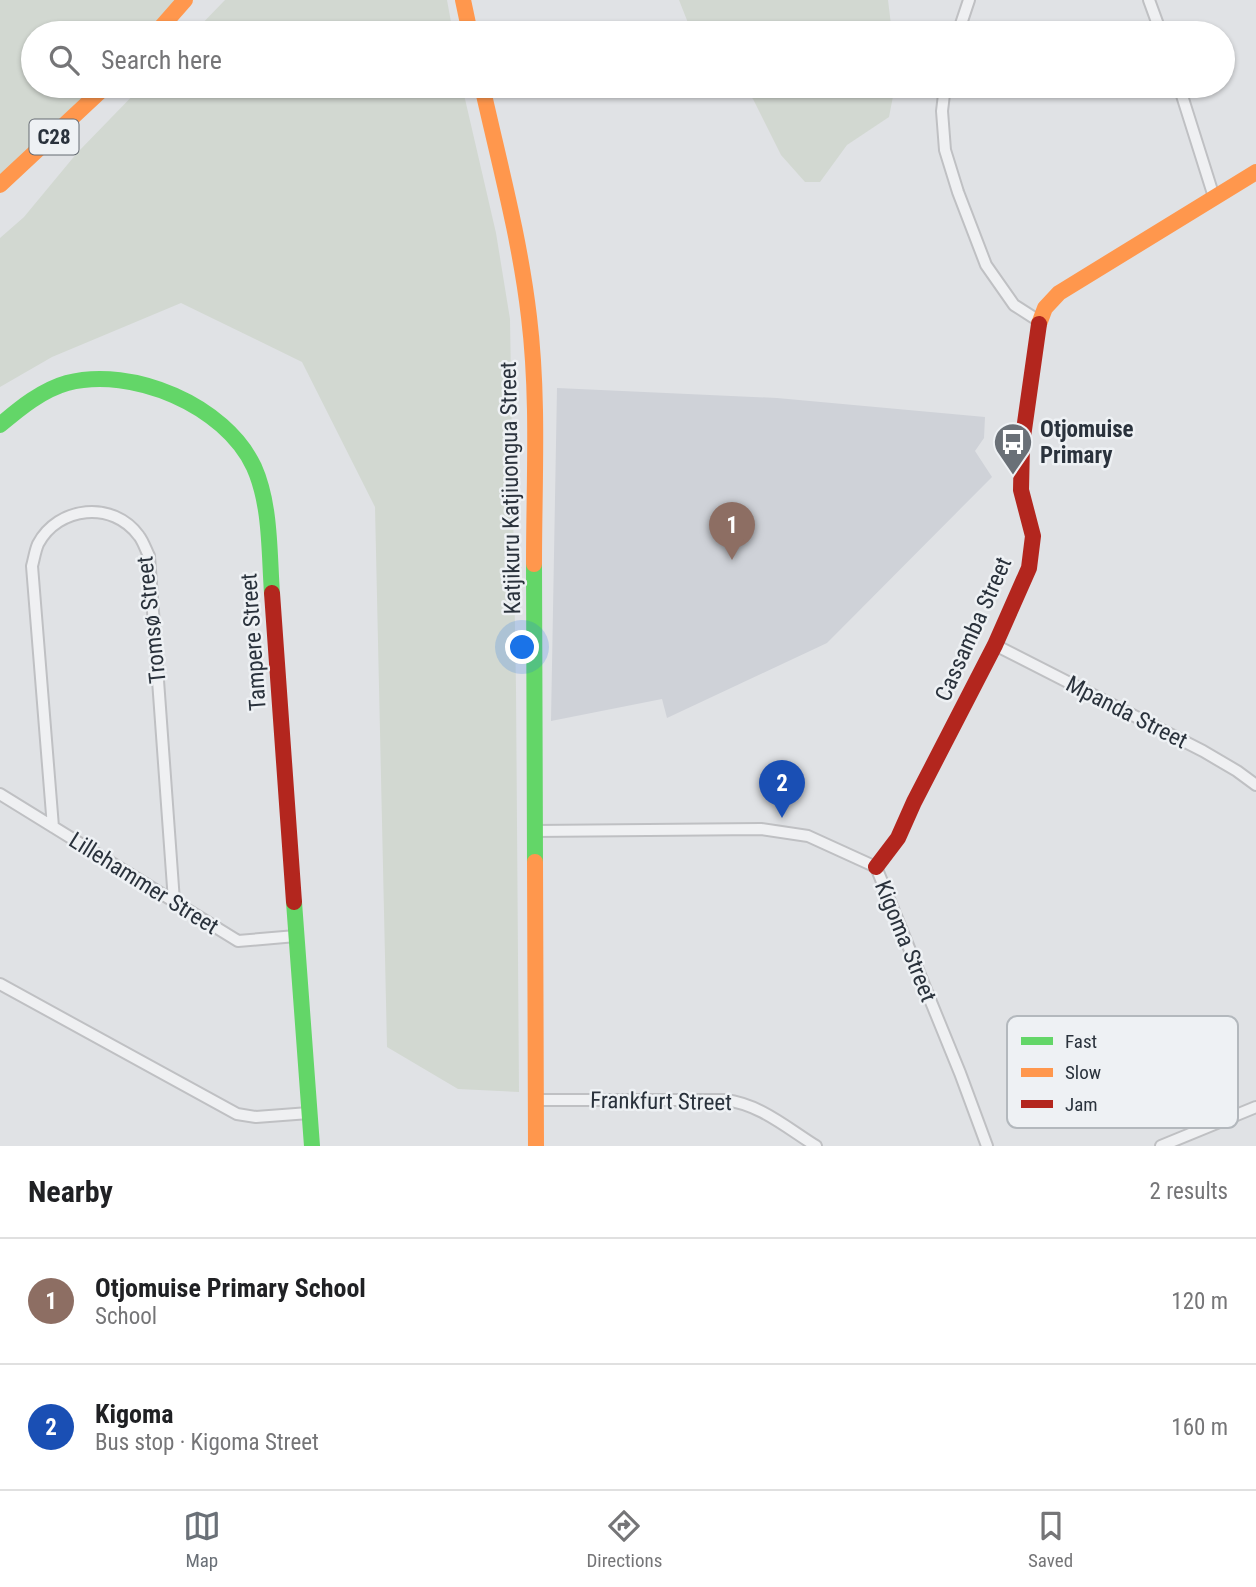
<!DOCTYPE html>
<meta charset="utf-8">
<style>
body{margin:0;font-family:"Roboto Condensed",sans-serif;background:#f6f6f6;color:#202124}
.you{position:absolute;left:523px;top:648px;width:24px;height:24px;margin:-18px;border:5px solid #fff;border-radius:50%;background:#1a73e8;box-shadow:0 0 0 10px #1a73e833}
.badge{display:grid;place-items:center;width:46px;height:46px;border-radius:50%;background:#6a7077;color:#fff;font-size:23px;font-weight:700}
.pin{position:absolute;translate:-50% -58px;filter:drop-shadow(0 2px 4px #0008)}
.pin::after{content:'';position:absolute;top:37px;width:24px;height:21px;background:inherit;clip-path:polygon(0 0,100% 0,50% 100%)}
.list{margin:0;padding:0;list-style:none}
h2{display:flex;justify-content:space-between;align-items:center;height:91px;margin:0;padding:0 28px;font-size:30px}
h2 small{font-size:23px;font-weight:400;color:#757577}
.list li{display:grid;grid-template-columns:46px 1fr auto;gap:21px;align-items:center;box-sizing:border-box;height:126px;padding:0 28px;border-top:2px solid #e0e0e0}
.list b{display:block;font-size:26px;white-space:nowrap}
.list p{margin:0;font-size:23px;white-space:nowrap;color:#757577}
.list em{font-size:23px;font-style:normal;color:#757577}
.icon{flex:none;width:38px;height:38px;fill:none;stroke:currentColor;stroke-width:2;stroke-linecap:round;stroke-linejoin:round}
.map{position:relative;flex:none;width:1256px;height:1146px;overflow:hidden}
.search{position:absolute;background:#fff;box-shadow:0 2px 5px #0004;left:21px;right:21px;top:21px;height:77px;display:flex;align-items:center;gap:18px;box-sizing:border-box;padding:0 24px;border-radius:38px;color:#757577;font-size:26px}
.sheet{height:343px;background:#fff}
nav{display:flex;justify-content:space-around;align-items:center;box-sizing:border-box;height:98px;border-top:2px solid #e0e0e0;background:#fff;font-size:19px;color:#757577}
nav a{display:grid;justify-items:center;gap:4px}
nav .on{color:#6a7077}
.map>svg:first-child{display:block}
.built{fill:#cfd2d8}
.green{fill:#d2d8d1}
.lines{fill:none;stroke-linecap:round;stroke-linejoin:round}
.street-casing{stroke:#bfc0c3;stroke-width:14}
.street{stroke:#eff0f2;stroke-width:10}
.fast{stroke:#63d668;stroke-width:16}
.slow{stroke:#ff974d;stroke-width:16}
.jam{stroke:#b3261e;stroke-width:16}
.labels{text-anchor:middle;stroke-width:5;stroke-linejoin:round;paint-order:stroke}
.shield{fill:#eef1f4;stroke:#656b73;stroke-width:2}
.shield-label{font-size:21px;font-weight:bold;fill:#2a323c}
.poi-label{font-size:23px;font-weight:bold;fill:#2a323c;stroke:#eef1f4;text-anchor:start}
.street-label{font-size:23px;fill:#2a323c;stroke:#eef1f4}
.key{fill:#eef1f4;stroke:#b3b8bd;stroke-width:2}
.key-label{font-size:19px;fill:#2a323c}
</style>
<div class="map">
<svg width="1256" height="1146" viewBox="0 0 1256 1146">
<rect width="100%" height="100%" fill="#e0e2e5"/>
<path class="built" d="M557,388L777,398L985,417L984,438L975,451L992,477L827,643L667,718L662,699L551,721Z"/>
<path class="green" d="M0,0H184L153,33H33V86H104L0,183Z
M225,0H447L453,33H193Z
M679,0H888L892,33H692Z
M142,86H462L496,233L510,319L516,689L519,1092L458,1089L387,1047L375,507L302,362L181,303L52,357L0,387V238L24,217L77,153Z
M742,86H895L889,117L847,145L820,182H805L781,155L753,99Z"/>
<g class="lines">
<g class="street-casing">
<path id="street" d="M1149,0L1161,33
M958,33L969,0
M945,86L942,111L945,150L958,192L986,265L1014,305L1039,321
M1179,86L1214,197
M995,645L1203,751L1237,771L1256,785
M0,794L238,941L296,936
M53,827L32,566C34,559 35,551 38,544C58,506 113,500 139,536C143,541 146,550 149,556L174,901
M534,831L761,829L808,836L876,867L960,1073L987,1146
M0,984L237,1114L256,1117L309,1113
M536,1100H725C760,1104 787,1128 816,1146
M1161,1146L1256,1107"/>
</g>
<use href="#street" class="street"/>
<path class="fast" d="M0,425C20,408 42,390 67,383C132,366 225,405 254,467C271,505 269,553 272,593
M534,564L535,862
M294,902L312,1146"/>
<path class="slow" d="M463,0L470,33
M156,33L185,0
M482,86C499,162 520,239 529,317C539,399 534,482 534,564
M0,185L106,86
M1039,324L1045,308L1059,293L1256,172
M535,862L536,1146"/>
<path class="jam" d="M272,593L294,902
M876,867L898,838L914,802L995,645L1029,568L1033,536L1021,490L1022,444L1039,324"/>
</g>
<defs>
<g id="bus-pin" transform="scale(2.0125)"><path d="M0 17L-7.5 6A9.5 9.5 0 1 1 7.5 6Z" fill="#6a7077" stroke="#eef1f4"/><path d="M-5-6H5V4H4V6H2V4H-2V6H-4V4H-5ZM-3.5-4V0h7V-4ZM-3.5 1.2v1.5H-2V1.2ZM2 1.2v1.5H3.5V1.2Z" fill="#fff"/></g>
</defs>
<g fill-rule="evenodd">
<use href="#bus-pin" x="1013" y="442"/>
</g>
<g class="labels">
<rect class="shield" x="29.5" y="119.5" width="49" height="35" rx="5"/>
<g class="shield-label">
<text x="54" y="144">C28</text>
</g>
<g class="poi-label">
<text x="1040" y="437">Otjomuise<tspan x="1040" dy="26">Primary</tspan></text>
</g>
<g class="street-label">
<text transform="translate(510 488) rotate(-91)" y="8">Katjikuru Katjiuongua Street</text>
<text transform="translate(151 620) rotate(-96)" y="8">Tromsø Street</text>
<text transform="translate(973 629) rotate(-66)" y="8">Cassamba Street</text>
<text transform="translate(253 642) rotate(-94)" y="8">Tampere Street</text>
<text transform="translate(1127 712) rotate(27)" y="8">Mpanda Street</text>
<text transform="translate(144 883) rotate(32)" y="8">Lillehammer Street</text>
<text transform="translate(906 941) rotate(68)" y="8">Kigoma Street</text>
<text transform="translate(661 1101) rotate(1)" y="8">Frankfurt Street</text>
</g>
</g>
<rect x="1007" y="1016" width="231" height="112" rx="10" class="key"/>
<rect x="1021" y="1037" width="32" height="8" fill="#63d668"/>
<rect x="1021" y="1068" width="32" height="9" fill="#ff974d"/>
<rect x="1021" y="1100" width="32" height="8" fill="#b3261e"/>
<g class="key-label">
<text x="1065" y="1048">Fast</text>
<text x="1065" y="1079">Slow</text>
<text x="1065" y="1111">Jam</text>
</g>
</svg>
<div class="you"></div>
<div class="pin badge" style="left:732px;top:560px;background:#8d6e63">1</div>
<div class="pin badge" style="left:782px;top:818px;background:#1a4fb4">2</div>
<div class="search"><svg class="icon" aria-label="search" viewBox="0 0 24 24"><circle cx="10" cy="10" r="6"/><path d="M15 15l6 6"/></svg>Search here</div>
</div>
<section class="sheet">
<h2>Nearby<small>2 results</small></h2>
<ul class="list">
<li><span class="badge" style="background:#8d6e63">1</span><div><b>Otjomuise Primary School</b><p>School</p></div><em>120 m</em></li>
<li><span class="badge" style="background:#1a4fb4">2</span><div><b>Kigoma</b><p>Bus stop · Kigoma Street</p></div><em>160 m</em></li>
</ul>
</section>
<nav>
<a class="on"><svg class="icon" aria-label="map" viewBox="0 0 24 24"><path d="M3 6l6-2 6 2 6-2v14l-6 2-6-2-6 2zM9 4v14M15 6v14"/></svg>Map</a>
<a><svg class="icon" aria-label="directions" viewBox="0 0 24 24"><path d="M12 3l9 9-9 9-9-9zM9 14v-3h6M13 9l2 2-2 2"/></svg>Directions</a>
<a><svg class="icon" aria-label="saved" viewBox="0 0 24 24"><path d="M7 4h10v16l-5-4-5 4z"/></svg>Saved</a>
</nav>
